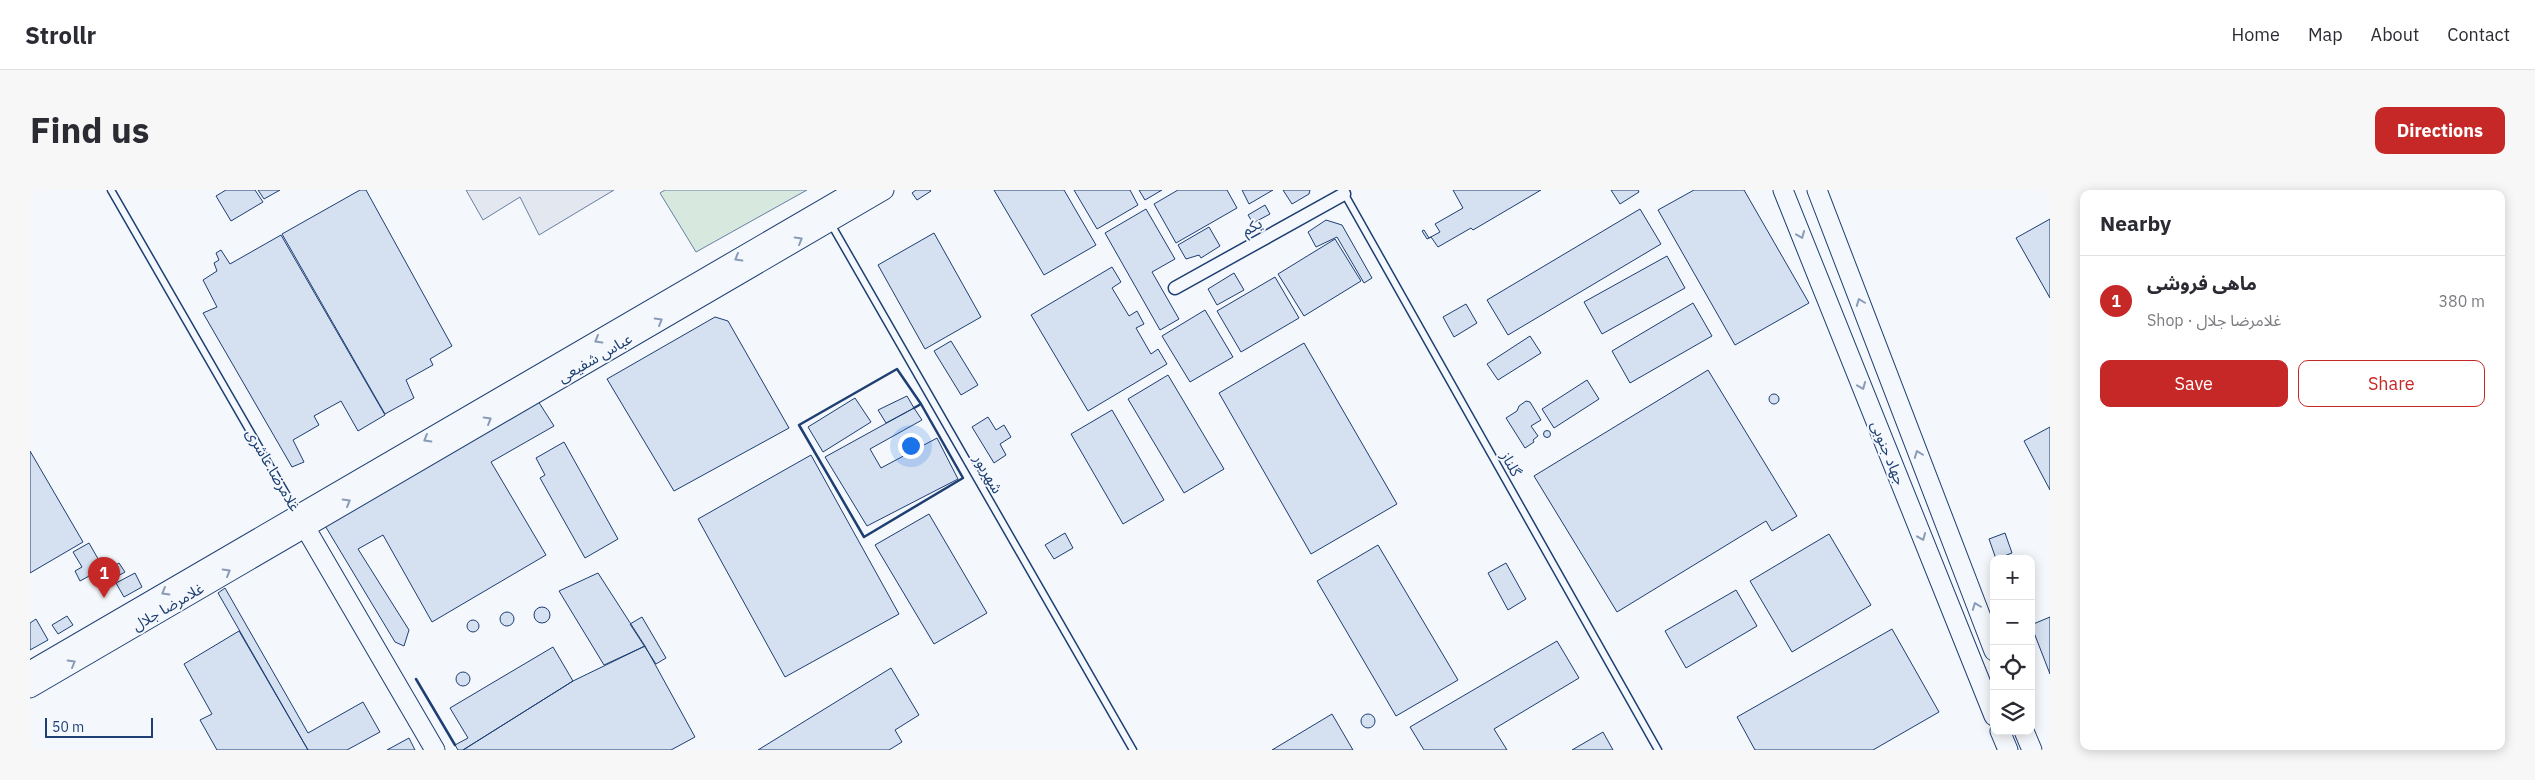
<!DOCTYPE html>
<meta charset="utf-8">
<style>
body{margin:0;font-family:"IBM Plex Sans","Noto Sans Arabic",sans-serif;background:#f7f7f7;color:#2b2b33}
.controls{position:absolute;right:15px;bottom:15px;display:grid;overflow:hidden;border-radius:10px;box-shadow:0 2px 12px #0003}
.controls button{width:45px;height:45px;display:grid;place-items:center;padding:0;border:0;border-bottom:1px solid #e1e1e2;background:#fff;color:#2b2b33;font:25px sans-serif}
.scale{position:absolute;left:15px;bottom:12px;width:108px;box-sizing:border-box;padding-left:5px;border:2px solid #1d3f73;border-top:0;font-size:14px;line-height:18px;white-space:nowrap;color:#1d3f73;-webkit-text-stroke:4px #f4f7fb;paint-order:stroke}
.you{position:absolute;left:880px;top:255px;width:18px;height:18px;margin:-12px;border:4px solid #fff;border-radius:50%;background:#1a73e8;box-shadow:0 0 0 8px #1a73e833}
.badge{display:grid;place-items:center;width:32px;height:32px;border-radius:50%;background:#c62828;color:#fff;font-size:16px;font-weight:700}
.pin{position:absolute;translate:-50% -41px;filter:drop-shadow(0 1px 2px #0008)}
.pin::after{content:'';position:absolute;top:26px;width:18px;height:15px;background:inherit;clip-path:polygon(0 0,100% 0,50% 100%)}
.list{margin:0;padding:0;list-style:none}
h2{display:flex;justify-content:space-between;align-items:center;height:65px;margin:0;padding:0 20px;font-size:21px}
h2 small{font-size:16px;font-weight:400;color:#7c7c81}
.list li{display:grid;grid-template-columns:32px 1fr auto;gap:15px;align-items:center;box-sizing:border-box;height:90px;padding:0 20px;border-top:1px solid #e1e1e2}
.list b{display:block;font-size:19px;white-space:nowrap}
.list p{margin:0;font-size:16px;white-space:nowrap;color:#7c7c81}
.list em{font-size:16px;font-style:normal;color:#7c7c81}
.actions{display:flex;gap:10px;padding:15px 20px}
.actions a{flex:1;padding:11px 0;border:1px solid #c62828;border-radius:10px;text-align:center;font-size:18px;color:#c62828}
.actions .main{background:#c62828;color:#fff}
.icon{flex:none;width:28px;height:28px;fill:none;stroke:currentColor;stroke-width:2;stroke-linecap:round;stroke-linejoin:round}
.map{position:relative;flex:none;width:2020px;height:560px;overflow:hidden;border-radius:10px}
header{display:flex;align-items:center;gap:30px;box-sizing:border-box;height:70px;padding:0 25px;background:#fff;border-bottom:1px solid #e1e1e2}
header strong{font-size:24px}
nav{display:flex;gap:28px;margin-inline-start:auto;font-size:18px}
.intro{display:flex;align-items:center;justify-content:space-between;box-sizing:border-box;height:120px;padding:0 30px}
h1{margin:0;font-size:35px}
.button{padding:12px 22px;border-radius:10px;background:#c62828;color:#fff;font-size:18px;font-weight:700}
main{display:flex;gap:30px;padding:0 30px}
aside{flex:1;background:#fff;border-radius:10px;box-shadow:0 2px 12px #0003}
.map>svg:first-child{display:block}
.green{fill:#d7e8df;stroke:#687fa3}
.parking{fill:#e3e8f0;stroke:#687fa3}
.building{fill:#d5e0f0;stroke:#1d3f73}
.lines{fill:none;stroke-linecap:round;stroke-linejoin:round}
.lane-casing{stroke:#1d3f73;stroke-width:9}
.street-casing{stroke:#1d3f73;stroke-width:15}
.secondary-casing{stroke:#1d3f73;stroke-width:21}
.lane{stroke:#f4f7fb;stroke-width:6}
.street{stroke:#f4f7fb;stroke-width:12}
.secondary{stroke:#f4f7fb;stroke-width:19}
.wall{stroke:#1d3f73;stroke-width:2.5}
.oneway{stroke:#889bb7}
.labels{text-anchor:middle;stroke-width:4;stroke-linejoin:round;paint-order:stroke}
.street-label{font-size:15px;fill:#1d3f73;stroke:#f4f7fb}
</style>
<header>
<strong>Strollr</strong>
<nav><a>Home</a><a>Map</a><a>About</a><a>Contact</a></nav>
</header>
<div class="intro"><h1>Find us</h1><a class="button">Directions</a></div>
<main>
<div class="map">
<svg width="2020" height="560" viewBox="0 0 2020 560">
<rect width="100%" height="100%" fill="#f4f7fb"/>
<path class="green" d="M635,0H777L666,62L630,3Z"/>
<path class="parking" d="M436,0H584L509,45L490,7L453,30Z"/>
<path class="building" d="M196,0H225L233,12L201,31L186,6Z
M228,0H250L234,9Z
M330,0H336L422,156L400,169L403,175L376,190L384,208L355,224L252,44Z
M886,0H900L901,1L887,10L882,3Z
M964,0H1034L1066,55L1014,85Z
M1044,0H1100L1108,15L1067,39Z
M1109,0H1132L1115,10Z
M1148,0H1197L1207,18L1146,53L1124,14Z
M1212,0H1243L1219,14Z
M1253,0H1280L1279,4L1262,14Z
M1423,0H1511L1443,40L1441,38L1408,57L1401,47L1397,49L1392,41L1394,40L1399,48L1410,42L1405,34L1433,18Z
M1581,0H1608L1609,2L1590,14Z
M1664,0H1714L1779,113L1705,155L1628,20Z
M1235,15L1240,24L1223,33L1218,25Z
M1116,19L1145,69L1122,82L1149,129L1130,140L1075,43Z
M1610,19L1631,54L1478,145L1457,110Z
M2020,29V108L1986,48Z
M1296,30L1312,35L1342,88L1334,93L1307,47L1286,57L1278,42Z
M1179,37L1190,56L1171,68L1169,65L1156,69L1148,55Z
M904,43L951,127L895,159L848,75Z
M251,45L355,225L328,241L311,211L284,226L289,235L263,250L274,272L262,277L173,123L187,117L173,90L187,81L184,73L189,70L186,63L191,60L200,74Z
M1305,49L1331,91L1274,126L1248,84Z
M1637,66L1655,98L1572,144L1554,112Z
M1082,77L1091,92L1082,98L1099,126L1107,121L1114,134L1106,138L1121,164L1128,159L1137,174L1058,221L1001,125Z
M1204,83L1214,100L1187,115L1178,99Z
M1245,87L1269,128L1211,162L1187,121Z
M1663,113L1682,146L1600,193L1582,161Z
M1436,114L1447,133L1424,147L1413,127Z
M1175,120L1203,167L1160,192L1132,146Z
M685,127L698,131L759,238L644,301L577,189Z
M1500,146L1511,163L1468,190L1457,174Z
M921,151L948,195L931,205L904,161Z
M1274,153L1367,314L1281,364L1189,203Z
M1678,180L1767,326L1742,341L1736,331L1587,422L1504,286Z
M1138,185L1194,279L1154,303L1098,209Z
M1557,190L1569,209L1524,238L1512,219Z
M1739 209a5 5 0 1 1 10 0a5 5 0 1 1-10 0Z
M877,206L884,218L856,233L848,220Z
M825,208L841,232L793,262L778,237Z
M508,211L524,236L461,272L516,365L402,432L353,345L328,359L379,440L374,456L365,452L294,334Z
M1496,211L1500,212L1511,230L1501,236L1508,246L1503,250L1504,252L1495,258L1476,228L1487,221L1489,216Z
M884,218L892,230L840,259L851,278L907,248L928,289L837,336L795,267Z
M1082,220L1134,310L1093,334L1041,244Z
M958,227L966,240L974,235L981,247L970,254L976,265L964,273L942,237Z
M2020,237V300L1994,251Z
M1513.5 244a3.5 3.5 0 1 1 7 0a3.5 3.5 0 1 1-7 0Z
M534,252L588,349L555,368L510,288L515,285L506,268Z
M0,261L53,352L0,383Z
M781,265L869,424L755,487L668,329Z
M899,324L957,423L904,454L845,355Z
M1035,343L1043,358L1024,369L1015,355Z
M1975,343L1982,363L1966,369L1959,349Z
M1799,344L1841,415L1762,462L1720,391Z
M59,353L71,374L59,381L61,385L50,391L45,381L52,377L43,362Z
M1348,355L1428,490L1366,526L1287,391Z
M89,373L95,382L84,388L79,379Z
M1476,373L1496,409L1478,420L1458,383Z
M105,383L112,397L94,407L86,393Z
M568,383L615,456L574,475L529,401Z
M195,398L278,543L333,512L350,542L317,560H278L188,403Z
M1706,400L1727,436L1656,478L1635,441Z
M504 425a8 8 0 1 1 16 0a8 8 0 1 1-16 0Z
M470 429a7 7 0 1 1 14 0a7 7 0 1 1-14 0Z
M37,426L43,435L28,444L22,435Z
M612,427L636,468L626,474L600,434Z
M2020,427V484L2001,435Z
M6,429L18,450L0,460V433Z
M437 436a6 6 0 1 1 12 0a6 6 0 1 1-12 0Z
M1862,439L1909,522L1843,560H1725L1707,527Z
M209,441L278,560H187L170,530L182,524L154,474Z
M1527,451L1549,488L1464,539L1477,560H1394L1380,537Z
M615,456L665,547L641,560H433L543,491Z
M523,457L543,491L433,560H428L425,555L438,548L420,518Z
M861,478L889,525L865,540L872,552L859,560H728Z
M426 489a7 7 0 1 1 14 0a7 7 0 1 1-14 0Z
M1331 531a7 7 0 1 1 14 0a7 7 0 1 1-14 0Z
M1302,524L1323,560H1242Z
M1573,542L1583,560H1542Z
M379,548L385,560H357Z"/>
<g class="lines">
<g class="lane-casing">
<path id="lane" d="M81,0L267,323
M1314,3L1628,560
M801,34L1103,560"/>
</g>
<g class="street-casing">
<path id="street" d="M1145,98L1314,4"/>
</g>
<g class="secondary-casing">
<path id="secondary" d="M1753,0L1964,526
M1787,0L1964,461
M268,325L405,560
M0,481L826,0
M0,498L854,0
M1970,541L1978,560
M1994,541L2002,560"/>
</g>
<use href="#lane" class="lane"/>
<use href="#street" class="street"/>
<use href="#secondary" class="secondary"/>
<path class="wall" d="M884,218L891,214L867,179L769,235L834,347L933,288L891,214
M386,489L425,555"/>
</g>
<defs><path id="oneway-chevron" d="M-2-3.5L2.5 0L-2 3.5" fill="none" stroke-width="1.6" stroke-linecap="round" stroke-linejoin="round" transform="scale(1.25)"/></defs>
<g class="oneway">
<use href="#oneway-chevron" transform="translate(1771 45) rotate(68)"/>
<use href="#oneway-chevron" transform="translate(769 50) rotate(-30)"/>
<use href="#oneway-chevron" transform="translate(708 68) rotate(150)"/>
<use href="#oneway-chevron" transform="translate(1830 112) rotate(-111)"/>
<use href="#oneway-chevron" transform="translate(629 131) rotate(-30)"/>
<use href="#oneway-chevron" transform="translate(568 150) rotate(150)"/>
<use href="#oneway-chevron" transform="translate(1832 196) rotate(68)"/>
<use href="#oneway-chevron" transform="translate(458 230) rotate(-30)"/>
<use href="#oneway-chevron" transform="translate(397 249) rotate(150)"/>
<use href="#oneway-chevron" transform="translate(1888 264) rotate(-111)"/>
<use href="#oneway-chevron" transform="translate(317 312) rotate(-30)"/>
<use href="#oneway-chevron" transform="translate(1892 347) rotate(68)"/>
<use href="#oneway-chevron" transform="translate(197 382) rotate(-30)"/>
<use href="#oneway-chevron" transform="translate(135 402) rotate(150)"/>
<use href="#oneway-chevron" transform="translate(1946 416) rotate(-111)"/>
<use href="#oneway-chevron" transform="translate(42 473) rotate(-30)"/>
</g>
<g class="labels">
<g class="street-label">
<text transform="translate(1222 37) rotate(-29)" y="5">یکم</text>
<text transform="translate(565 168) rotate(-30)" y="5">عباس شفیعی</text>
<text transform="translate(1858 263) rotate(68)" y="5">جهاد جنوبی</text>
<text transform="translate(1481 274) rotate(61)" y="5">گلناز</text>
<text transform="translate(243 280) rotate(60)" y="5">غلامرضا عاشری</text>
<text transform="translate(958 284) rotate(60)" y="5">شهریور</text>
<text transform="translate(138 417) rotate(-30)" y="5">غلامرضا جلال</text>
</g>
</g>
</svg>
<div class="controls">
<button>+</button>
<button>−</button>
<button><svg class="icon" aria-label="locate" viewBox="0 0 24 24"><circle cx="12" cy="12" r="6"/><path d="M12 2v4M12 18v4M2 12h4M18 12h4"/></svg></button>
<button><svg class="icon" aria-label="layers" viewBox="0 0 24 24"><path d="M12 4l9 5-9 5-9-5zM3 14l9 5 9-5"/></svg></button>
</div>
<div class="scale">50 m</div>
<div class="you"></div>
<div class="pin badge" style="left:74px;top:408px">1</div>
</div>
<aside>
<h2>Nearby<small></small></h2>
<ul class="list">
<li><span class="badge">1</span><div><b>ماهی فروشی</b><p>Shop · غلامرضا جلال</p></div><em>380 m</em></li>
</ul>
<div class="actions"><a class="main">Save</a><a>Share</a></div>
</aside>
</main>
